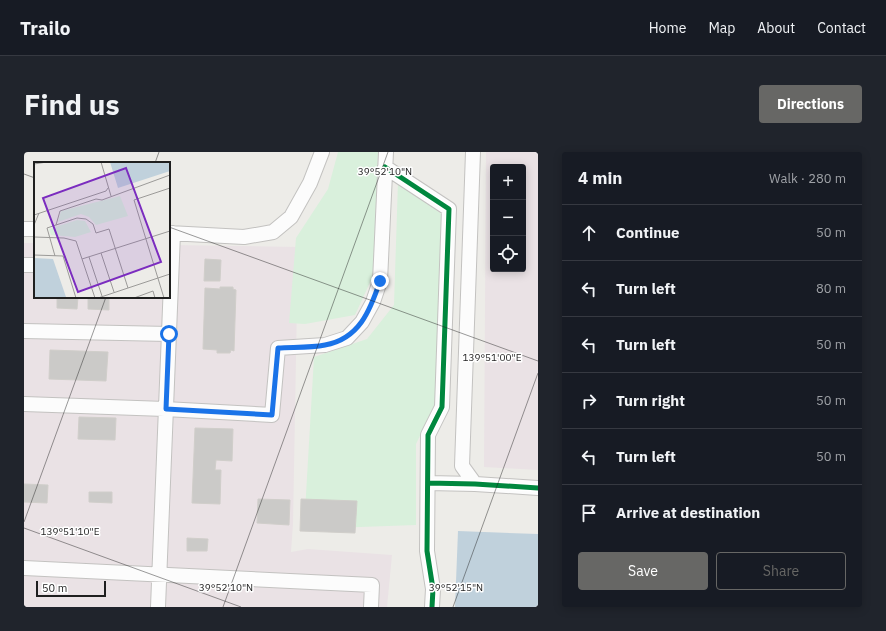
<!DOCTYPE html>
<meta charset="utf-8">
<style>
body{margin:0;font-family:"IBM Plex Sans",sans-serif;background:#20242c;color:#f1f3f6}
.controls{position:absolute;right:12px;top:12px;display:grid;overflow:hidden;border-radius:4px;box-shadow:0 2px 10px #0003}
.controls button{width:36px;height:36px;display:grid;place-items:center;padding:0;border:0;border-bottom:1px solid #363941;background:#171b24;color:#f1f3f6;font:20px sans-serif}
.scale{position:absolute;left:12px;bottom:10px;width:70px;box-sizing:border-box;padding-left:4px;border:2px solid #1f1f1f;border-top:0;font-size:11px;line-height:14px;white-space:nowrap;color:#1f1f1f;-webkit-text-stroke:3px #fff;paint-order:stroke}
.stop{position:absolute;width:12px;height:12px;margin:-9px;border:3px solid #1a73e8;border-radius:50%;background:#fff}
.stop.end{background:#1a73e8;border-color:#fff;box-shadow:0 1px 4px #0008}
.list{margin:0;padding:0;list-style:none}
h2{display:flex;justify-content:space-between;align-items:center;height:52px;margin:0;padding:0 16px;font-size:17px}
h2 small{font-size:13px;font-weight:400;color:#9ea1a6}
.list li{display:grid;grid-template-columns:26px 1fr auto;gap:12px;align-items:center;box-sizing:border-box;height:56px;padding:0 16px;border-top:1px solid #363941}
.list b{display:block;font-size:15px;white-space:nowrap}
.list em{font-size:13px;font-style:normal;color:#9ea1a6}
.actions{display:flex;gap:8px;padding:12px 16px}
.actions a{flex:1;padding:9px 0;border:1px solid #676765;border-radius:4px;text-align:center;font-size:14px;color:#676765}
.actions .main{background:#676765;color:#fff}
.icon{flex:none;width:22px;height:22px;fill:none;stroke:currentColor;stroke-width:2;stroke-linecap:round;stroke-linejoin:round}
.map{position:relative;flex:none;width:514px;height:455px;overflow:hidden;border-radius:4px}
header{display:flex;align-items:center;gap:24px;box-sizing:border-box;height:56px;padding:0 20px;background:#171b24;border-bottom:1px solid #363941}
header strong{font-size:19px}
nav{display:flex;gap:22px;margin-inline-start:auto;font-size:14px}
.intro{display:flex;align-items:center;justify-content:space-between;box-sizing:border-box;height:96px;padding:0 24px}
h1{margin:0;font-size:28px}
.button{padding:10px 18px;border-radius:4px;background:#676765;color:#fff;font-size:14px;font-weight:700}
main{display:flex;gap:24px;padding:0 24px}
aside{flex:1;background:#171b24;border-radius:4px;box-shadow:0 2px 10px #0003}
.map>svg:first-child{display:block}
.industrial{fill:#eae2e5;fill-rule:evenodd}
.park{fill:#d9f0dc}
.water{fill:#c0d1dc}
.building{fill:#cbcac8;stroke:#d0ceca}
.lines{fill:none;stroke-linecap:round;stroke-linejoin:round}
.minor-casing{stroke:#c3c2c0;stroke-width:16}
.minor{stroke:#fcfcfc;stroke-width:14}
.cycleway-casing{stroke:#fff;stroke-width:8}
.cycleway{stroke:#00873e;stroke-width:5}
.route{stroke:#1a73e8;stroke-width:5}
.ticks{fill:none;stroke:#1f1f1f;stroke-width:1;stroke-opacity:0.45}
.inset-road{fill:none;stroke:#9b9a98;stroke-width:1}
.view{fill:#7b2cbf;fill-opacity:0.15;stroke:#7b2cbf;stroke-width:2}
.inset-edge{fill:none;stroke:#1f1f1f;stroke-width:2}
.ticks-label{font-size:10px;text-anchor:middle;fill:#1f1f1f;stroke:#fff;stroke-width:3;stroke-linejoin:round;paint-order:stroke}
</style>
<header>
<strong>Trailo</strong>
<nav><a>Home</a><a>Map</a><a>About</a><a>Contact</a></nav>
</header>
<div class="intro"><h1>Find us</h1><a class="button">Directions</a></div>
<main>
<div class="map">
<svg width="514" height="455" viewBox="0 0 514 455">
<rect width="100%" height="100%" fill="#edece8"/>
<path class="industrial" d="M462,0H514V318L460,315ZM469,15H499V117H469Z
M0,91H11V145H145V93L274,95L269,372L267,400L284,397L368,403L363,455H0Z"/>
<path class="park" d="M314,0H354L349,124L331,163L281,172L265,171L272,86L304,37Z
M374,29L420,64L412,251L392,292V373L280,377L290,205L343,187L370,153Z"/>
<path class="water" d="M434,379L514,382V455H431Z"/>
<path class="building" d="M181,107L197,108L196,129H180Z
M196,135H209V137L212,138L210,199L207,198L206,201H193V198L179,197L181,136L196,137Z
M33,145H54L53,157L33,156Z
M64,145H85V158L64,157Z
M26,198L84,200L82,229L25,227Z
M55,265L92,266L91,288L54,287Z
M171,276L209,277L208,309L192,308L191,318H197L196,352L168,351Z
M0,332L24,333L23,351L0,350Z
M65,340H88V351L65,350Z
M234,347L266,348L265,373L233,371Z
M277,347L333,349L331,381L276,379Z
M163,386L184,387L183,399H163Z"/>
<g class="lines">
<g class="minor-casing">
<path id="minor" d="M449,0L438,314L451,332
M361,15L425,57L418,255L404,283L403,399L409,437L408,455
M0,77H11
M145,81L220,85L249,80L267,65L286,31L298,0
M0,113H11
M0,179L145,182
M0,252L141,257L248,263L254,196L301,193L323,186L338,170L349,150L356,129L362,0
M404,331L451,332L514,336
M0,416L348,433L347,455
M134,455L149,81"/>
</g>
<use href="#minor" class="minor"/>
<g class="cycleway-casing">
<path id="cycleway" d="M361,15L425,57L418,255L404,283L403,399L409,437L408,455
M404,331L451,332L514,336"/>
</g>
<use href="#cycleway" class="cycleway"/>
</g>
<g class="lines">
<path class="route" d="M145,182L142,257L248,263L254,196C269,195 286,196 301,193C335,187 346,159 356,129"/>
</g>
<path class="ticks" d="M131,11L135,0M0,22L11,26M145,75L514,209M0,370L82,145M0,376L217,455M199,455L364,0M429,455L514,221"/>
<g transform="translate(10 10)">
<rect width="136" height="136" fill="#edece8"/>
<path d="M86,34L94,54L62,63L55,55L47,52L24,60L27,49ZM43,58L51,59L57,70L41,75L17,73L15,67Z" fill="#d9f0dc"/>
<path d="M76,0H136V9L84,26ZM0,96L19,97L32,135L0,136Z" fill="#c0d1dc"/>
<path class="inset-road" d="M67,0L77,34M0,2L13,0M0,53L72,29L74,26M0,63L5,51M22,63L26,49L62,37L68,38L136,13M0,75L30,76L42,79L61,136M67,91L80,130M0,93L29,94L42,136M21,94L13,66L43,56L52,57L59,62L62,71L75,67L94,126M55,95L68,134M48,97L136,69M64,136L136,112M100,136L119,129L121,136M130,136L100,38L136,26"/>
<path class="view" d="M92,6L127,100L44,130L9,36Z"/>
<rect width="136" height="136" class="inset-edge"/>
</g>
<g class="ticks-label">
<text x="361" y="23">39°52'10"N</text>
<text x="468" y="209">139°51'00"E</text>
<text x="46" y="383">139°51'10"E</text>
<text x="202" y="439">39°52'10"N</text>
<text x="432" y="439">39°52'15"N</text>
</g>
</svg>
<div class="controls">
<button>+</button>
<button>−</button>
<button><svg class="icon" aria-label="locate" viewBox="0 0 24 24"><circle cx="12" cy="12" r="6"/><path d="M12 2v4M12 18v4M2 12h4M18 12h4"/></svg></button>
</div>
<div class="scale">50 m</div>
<div class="stop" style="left:145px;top:182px"></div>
<div class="stop end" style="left:356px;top:129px"></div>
</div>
<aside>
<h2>4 min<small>Walk · 280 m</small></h2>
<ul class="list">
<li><svg class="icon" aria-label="ahead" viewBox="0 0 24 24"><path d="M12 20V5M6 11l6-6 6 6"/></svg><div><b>Continue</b></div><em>50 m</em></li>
<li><svg class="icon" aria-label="left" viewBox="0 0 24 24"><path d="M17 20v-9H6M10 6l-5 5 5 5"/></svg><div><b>Turn left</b></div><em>80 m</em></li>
<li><svg class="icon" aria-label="left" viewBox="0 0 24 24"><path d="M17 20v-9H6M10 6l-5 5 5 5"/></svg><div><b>Turn left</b></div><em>50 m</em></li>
<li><svg class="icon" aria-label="right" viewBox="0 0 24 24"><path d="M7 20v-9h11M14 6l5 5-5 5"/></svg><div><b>Turn right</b></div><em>50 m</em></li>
<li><svg class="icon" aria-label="left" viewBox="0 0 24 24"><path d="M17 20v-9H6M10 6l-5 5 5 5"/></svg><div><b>Turn left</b></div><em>50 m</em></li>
<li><svg class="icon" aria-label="arrive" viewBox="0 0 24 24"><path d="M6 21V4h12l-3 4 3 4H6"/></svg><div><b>Arrive at destination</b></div></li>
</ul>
<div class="actions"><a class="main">Save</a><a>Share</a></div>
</aside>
</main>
